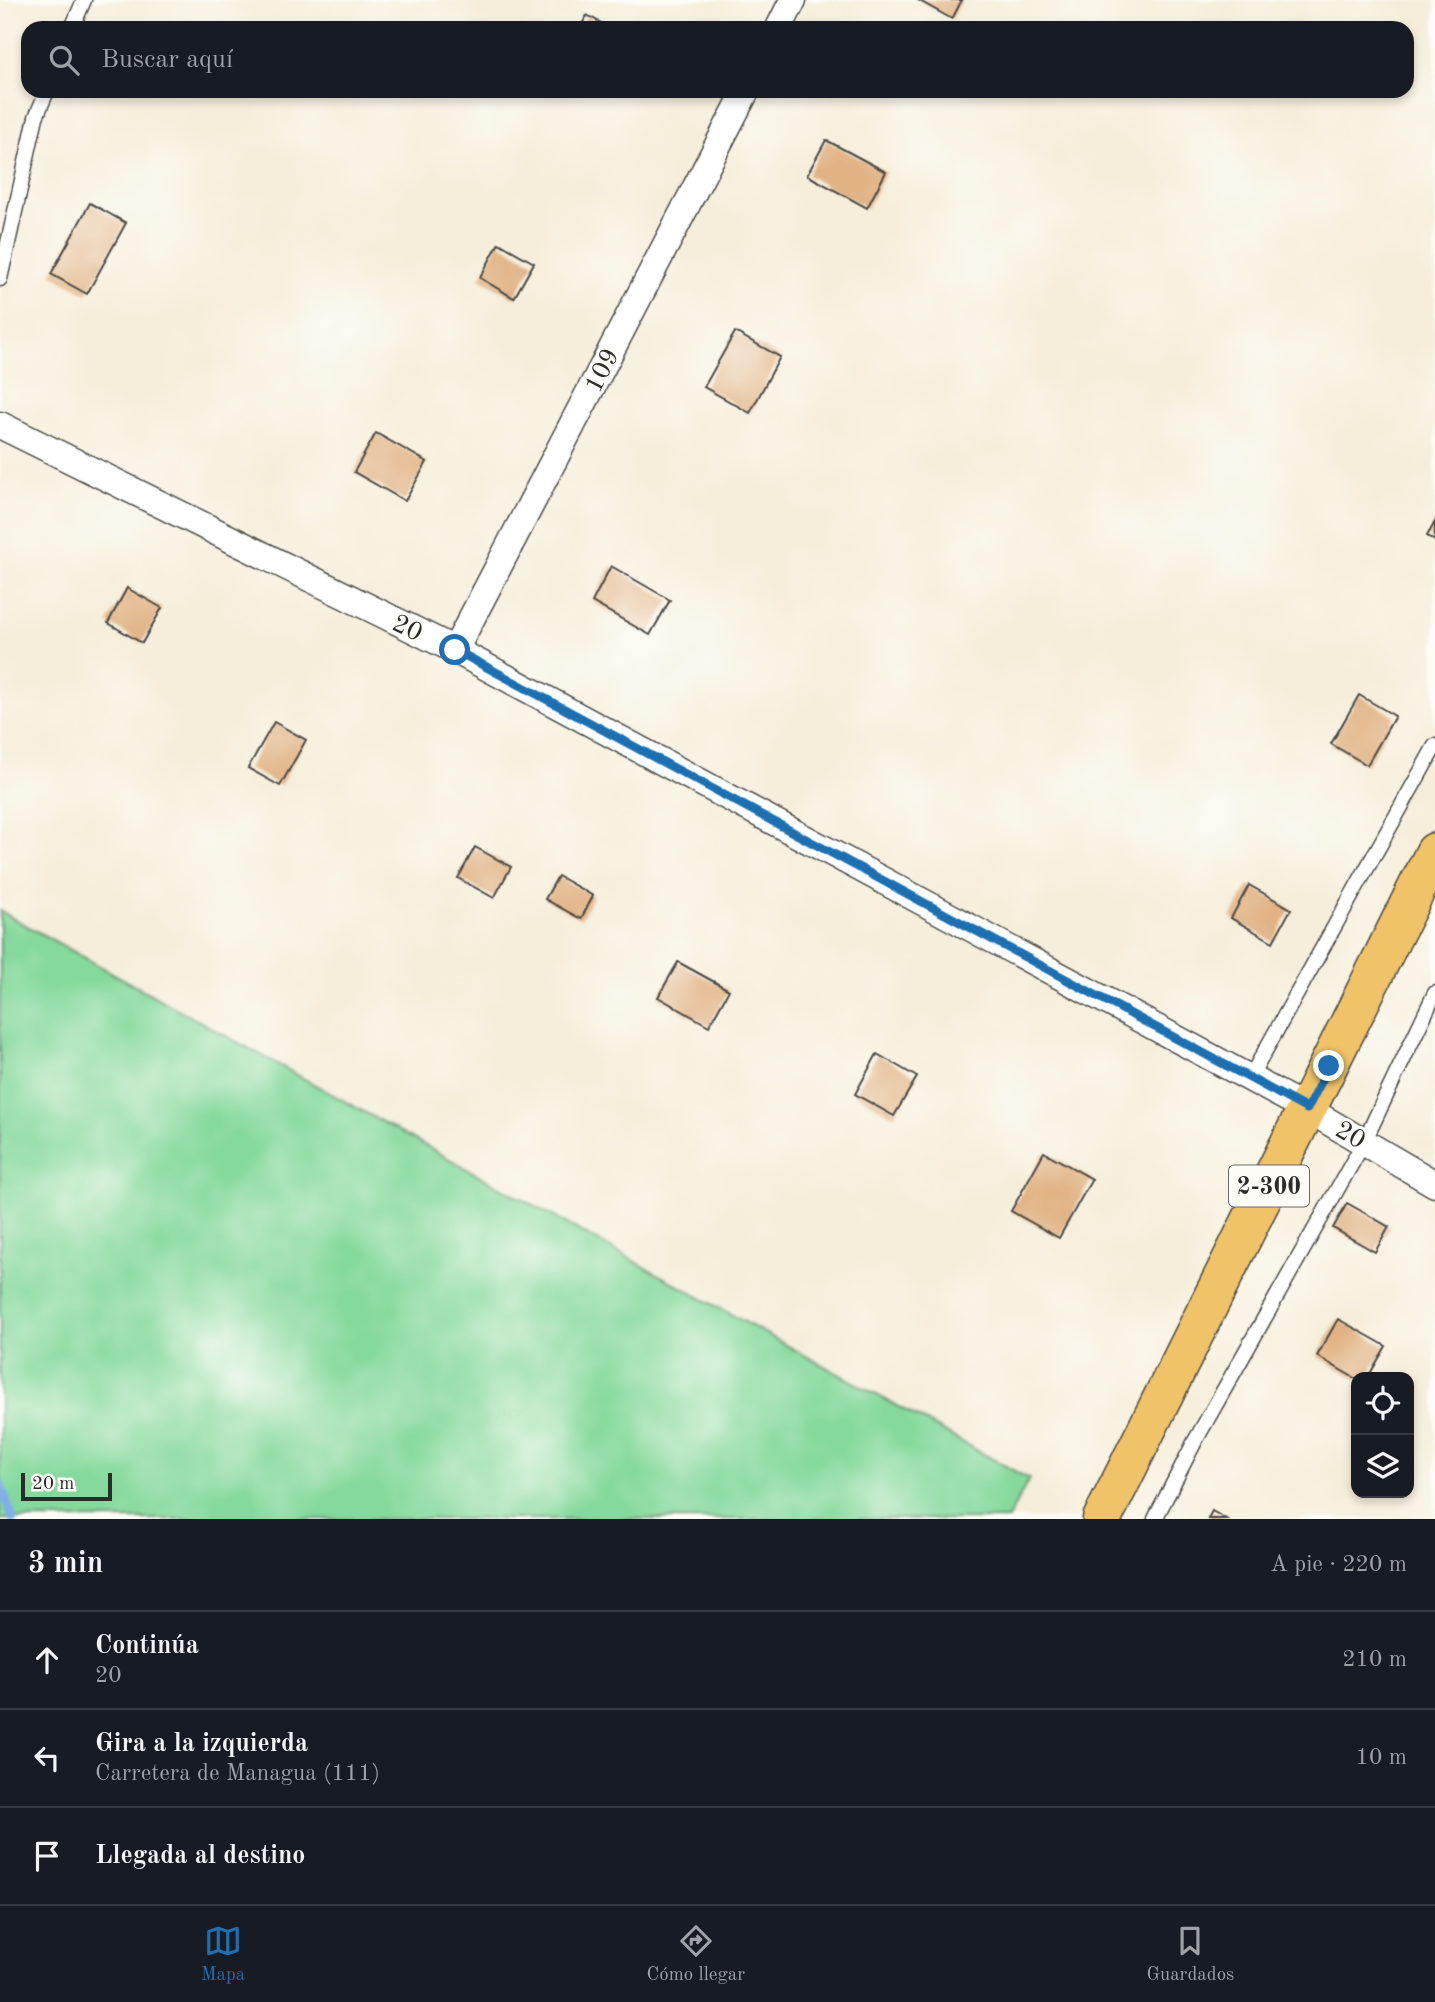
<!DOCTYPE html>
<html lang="es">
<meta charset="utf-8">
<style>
body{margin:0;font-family:"Old Standard TT",serif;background:#242831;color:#f1f3f6}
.controls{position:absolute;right:21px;bottom:21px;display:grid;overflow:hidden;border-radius:14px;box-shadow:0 4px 10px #0003}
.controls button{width:63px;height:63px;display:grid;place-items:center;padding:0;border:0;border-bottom:2px solid #363941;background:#171b24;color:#f1f3f6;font:35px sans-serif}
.scale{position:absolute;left:21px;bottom:18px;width:91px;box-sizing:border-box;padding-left:7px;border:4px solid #2b2b2b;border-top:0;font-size:19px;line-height:24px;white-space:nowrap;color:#2b2b2b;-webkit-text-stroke:5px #fdfcf7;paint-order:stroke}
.stop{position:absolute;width:21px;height:21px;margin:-16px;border:5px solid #1f6fb2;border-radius:50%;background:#fff}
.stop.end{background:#1f6fb2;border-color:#fff;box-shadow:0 2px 7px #0008}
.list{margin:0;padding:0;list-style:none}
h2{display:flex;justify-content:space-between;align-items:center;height:91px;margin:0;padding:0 28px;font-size:30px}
h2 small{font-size:23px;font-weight:400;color:#9ea1a6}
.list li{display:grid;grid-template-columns:46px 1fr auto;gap:21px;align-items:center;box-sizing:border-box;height:98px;padding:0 28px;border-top:2px solid #363941}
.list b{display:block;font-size:26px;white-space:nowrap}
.list p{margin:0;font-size:23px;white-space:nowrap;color:#9ea1a6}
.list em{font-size:23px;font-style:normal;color:#9ea1a6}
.icon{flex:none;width:38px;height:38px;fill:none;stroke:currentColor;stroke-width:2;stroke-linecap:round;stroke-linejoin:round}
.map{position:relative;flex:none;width:1435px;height:1519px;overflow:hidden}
.search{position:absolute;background:#171b24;box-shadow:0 4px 10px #0003;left:21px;right:21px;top:21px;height:77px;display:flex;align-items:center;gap:18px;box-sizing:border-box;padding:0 24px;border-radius:21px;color:#9ea1a6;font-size:26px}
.sheet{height:385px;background:#171b24}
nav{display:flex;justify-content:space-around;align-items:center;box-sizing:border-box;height:98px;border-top:2px solid #363941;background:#171b24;font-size:19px;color:#9ea1a6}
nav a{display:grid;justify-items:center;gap:4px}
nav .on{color:#1f6fb2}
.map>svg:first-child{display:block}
.green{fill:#85d99c;stroke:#588264;stroke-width:2}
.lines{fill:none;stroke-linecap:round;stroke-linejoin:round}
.stream{stroke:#80aeea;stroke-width:9}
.building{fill:#e1b283}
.service-casing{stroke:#494845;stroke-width:17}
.minor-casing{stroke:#494845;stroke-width:29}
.primary-casing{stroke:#494845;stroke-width:41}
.service{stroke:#fff;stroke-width:14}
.minor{stroke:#fff;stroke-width:26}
.primary{stroke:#f0c369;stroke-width:38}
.route{stroke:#1f6fb2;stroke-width:9}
.labels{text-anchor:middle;stroke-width:6;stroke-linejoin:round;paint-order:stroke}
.shield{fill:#fdfcf7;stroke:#6a6a68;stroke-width:2}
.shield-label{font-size:24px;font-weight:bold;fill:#2b2b2b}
.street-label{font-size:26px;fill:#2b2b2b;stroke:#fdfcf7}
</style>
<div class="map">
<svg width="1435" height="1519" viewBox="0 0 1435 1519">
<rect width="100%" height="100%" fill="#fdfcf7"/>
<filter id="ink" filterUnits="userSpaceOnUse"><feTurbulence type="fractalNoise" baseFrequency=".0143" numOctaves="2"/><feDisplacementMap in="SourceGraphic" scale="14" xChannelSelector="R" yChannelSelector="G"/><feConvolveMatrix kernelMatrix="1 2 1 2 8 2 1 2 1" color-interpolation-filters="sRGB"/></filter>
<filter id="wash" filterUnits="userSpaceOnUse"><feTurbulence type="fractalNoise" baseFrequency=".00686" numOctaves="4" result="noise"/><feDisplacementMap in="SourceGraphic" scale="28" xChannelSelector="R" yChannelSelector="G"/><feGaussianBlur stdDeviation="1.57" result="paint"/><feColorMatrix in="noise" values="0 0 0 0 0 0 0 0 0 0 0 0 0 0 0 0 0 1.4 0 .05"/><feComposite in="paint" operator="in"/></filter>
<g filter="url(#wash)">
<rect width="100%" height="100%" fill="#f5eeda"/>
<path class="green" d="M0,911L1029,1479L1008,1519H0Z"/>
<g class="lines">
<path class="stream" d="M0,1484L13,1519"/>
</g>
<g id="blocks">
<path class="building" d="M918,0H962L952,19Z
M587,15L610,28H580Z
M826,140L886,172L867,208L807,175Z
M90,203L126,223L87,294L51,274Z
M499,243L534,263L514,298L480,278Z
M735,332L780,357L750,413L704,387Z
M376,433L427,462L405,501L354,472Z
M1435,522V541L1427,536Z
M611,566L670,600L650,635L592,602Z
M127,588L162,608L142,643L108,623Z
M1359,695L1395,716L1367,765L1331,744Z
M274,722L306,740L280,786L248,768Z
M475,847L511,867L494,898L458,878Z
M558,876L593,896L581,919L545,899Z
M1249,885L1291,909L1273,942L1231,918Z
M678,962L729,990L709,1026L658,997Z
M877,1054L917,1077L894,1116L855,1094Z
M1044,1152L1092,1179L1059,1238L1011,1211Z
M1347,1203L1389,1227L1375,1252L1333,1228Z
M1338,1319L1386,1346L1368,1377L1356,1379L1317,1356Z
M1212,1511L1226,1519H1208Z"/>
</g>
</g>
<g filter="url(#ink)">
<use href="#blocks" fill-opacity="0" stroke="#494845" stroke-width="2"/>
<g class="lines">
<g class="service-casing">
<path id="service" d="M72,28L84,0
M0,279L36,117L47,91
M1250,1078L1435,746
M1155,1519L1195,1441L1364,1142L1435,993"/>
</g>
<g class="minor-casing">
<path id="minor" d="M779,28L793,0
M0,425L455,650L1307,1109L1435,1184
M455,650L746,91"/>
</g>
<g class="primary-casing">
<path id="primary" d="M1102,1519L1435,852"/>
</g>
<use href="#service" class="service"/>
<use href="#minor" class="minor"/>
<use href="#primary" class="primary"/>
</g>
</g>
<g class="lines" filter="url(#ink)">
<path class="route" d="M455,650L1307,1109L1329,1066"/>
</g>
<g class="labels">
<rect class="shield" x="1229" y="1165.5" width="80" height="41" rx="5"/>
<g class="shield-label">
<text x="1269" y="1194">2-300</text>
</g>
<g class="street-label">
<text transform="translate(601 370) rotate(-63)" y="9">109</text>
<text transform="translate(408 627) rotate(26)" y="9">20</text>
<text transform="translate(1351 1134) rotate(30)" y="9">20</text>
</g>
</g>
</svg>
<div class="controls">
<button><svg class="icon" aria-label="locate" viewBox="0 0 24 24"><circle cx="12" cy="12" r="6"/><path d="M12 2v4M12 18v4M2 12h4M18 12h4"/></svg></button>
<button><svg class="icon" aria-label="layers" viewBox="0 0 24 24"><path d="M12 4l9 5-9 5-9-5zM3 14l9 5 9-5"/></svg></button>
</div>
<div class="scale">20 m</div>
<div class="stop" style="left:455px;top:650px"></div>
<div class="stop end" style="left:1329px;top:1066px"></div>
<div class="search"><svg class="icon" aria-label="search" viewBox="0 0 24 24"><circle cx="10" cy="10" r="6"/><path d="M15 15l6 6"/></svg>Buscar aquí</div>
</div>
<section class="sheet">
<h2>3 min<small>A pie · 220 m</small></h2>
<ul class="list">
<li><svg class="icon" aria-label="ahead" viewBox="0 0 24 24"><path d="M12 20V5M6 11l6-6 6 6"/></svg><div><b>Continúa</b><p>20</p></div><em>210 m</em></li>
<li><svg class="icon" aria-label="left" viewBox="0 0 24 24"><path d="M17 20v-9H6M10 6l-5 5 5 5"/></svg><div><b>Gira a la izquierda</b><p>Carretera de Managua (111)</p></div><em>10 m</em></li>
<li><svg class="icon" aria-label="arrive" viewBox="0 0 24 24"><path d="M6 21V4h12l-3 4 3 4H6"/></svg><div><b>Llegada al destino</b></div></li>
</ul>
</section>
<nav>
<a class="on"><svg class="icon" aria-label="map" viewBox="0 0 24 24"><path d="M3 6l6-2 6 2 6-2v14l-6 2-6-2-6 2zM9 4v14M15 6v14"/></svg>Mapa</a>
<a><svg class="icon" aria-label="directions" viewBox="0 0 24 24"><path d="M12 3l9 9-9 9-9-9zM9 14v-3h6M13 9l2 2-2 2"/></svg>Cómo llegar</a>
<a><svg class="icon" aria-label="saved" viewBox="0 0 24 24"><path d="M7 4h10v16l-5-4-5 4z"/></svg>Guardados</a>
</nav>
